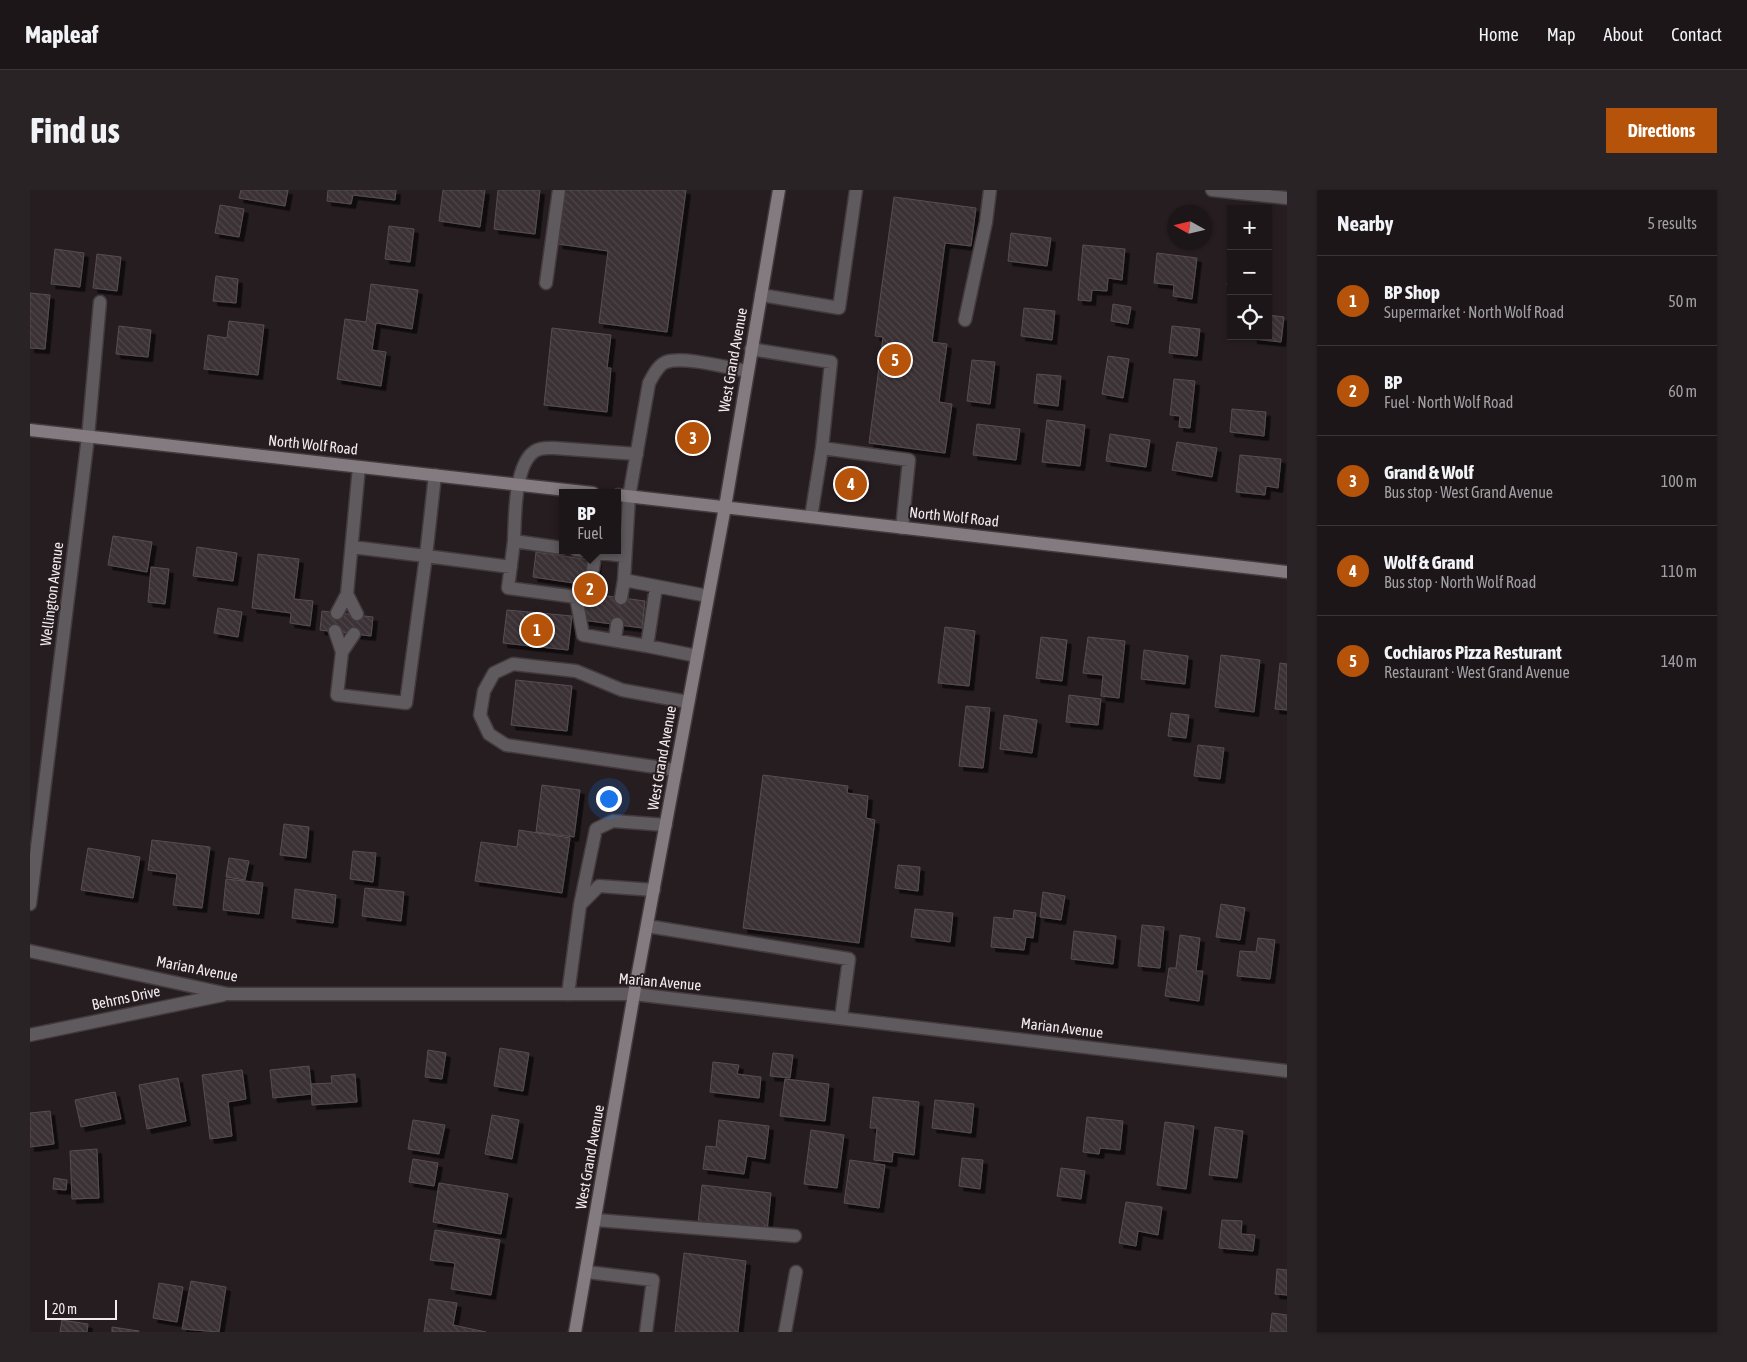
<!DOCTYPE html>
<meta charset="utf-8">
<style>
body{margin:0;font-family:"Asap Condensed",sans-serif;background:#292326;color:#f1f3f6}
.controls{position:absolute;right:15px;top:15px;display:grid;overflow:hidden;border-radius:0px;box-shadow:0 1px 4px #0004}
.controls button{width:45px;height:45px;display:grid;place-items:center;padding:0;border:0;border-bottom:1px solid #3a3538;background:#1c1619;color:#f1f3f6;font:25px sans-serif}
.compass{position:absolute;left:1137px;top:15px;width:45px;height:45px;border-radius:50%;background:#1c1619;box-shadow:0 1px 4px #0004;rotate:278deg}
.scale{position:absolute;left:15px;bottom:12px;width:72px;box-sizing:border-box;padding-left:5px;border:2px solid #f2ebee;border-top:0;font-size:14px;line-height:18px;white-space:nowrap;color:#f2ebee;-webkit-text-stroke:4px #261d21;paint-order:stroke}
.you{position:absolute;left:578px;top:608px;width:18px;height:18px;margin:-12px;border:4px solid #fff;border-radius:50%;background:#1a73e8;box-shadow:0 0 0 8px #1a73e833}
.badge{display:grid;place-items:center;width:32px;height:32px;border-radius:50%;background:#b45309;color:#fff;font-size:16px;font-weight:700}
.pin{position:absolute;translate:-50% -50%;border:2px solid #fff;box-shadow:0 1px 5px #0006}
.popup{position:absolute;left:529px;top:299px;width:62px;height:65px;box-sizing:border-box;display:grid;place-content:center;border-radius:0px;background:#1c1619;filter:drop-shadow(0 1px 4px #0005);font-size:16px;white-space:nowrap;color:#a09fa2}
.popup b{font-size:19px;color:#f1f3f6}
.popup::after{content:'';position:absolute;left:50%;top:100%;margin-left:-10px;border:10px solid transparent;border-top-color:#1c1619}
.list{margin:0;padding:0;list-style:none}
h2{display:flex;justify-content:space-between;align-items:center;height:65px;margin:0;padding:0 20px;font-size:21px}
h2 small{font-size:16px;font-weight:400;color:#a09fa2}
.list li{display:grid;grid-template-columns:32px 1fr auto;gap:15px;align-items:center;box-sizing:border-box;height:90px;padding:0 20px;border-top:1px solid #3a3538}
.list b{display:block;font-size:19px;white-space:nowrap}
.list p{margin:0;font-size:16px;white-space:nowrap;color:#a09fa2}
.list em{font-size:16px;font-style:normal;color:#a09fa2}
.icon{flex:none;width:28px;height:28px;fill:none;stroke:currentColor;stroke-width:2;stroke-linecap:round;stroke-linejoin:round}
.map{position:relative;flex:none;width:1257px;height:1142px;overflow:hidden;border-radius:0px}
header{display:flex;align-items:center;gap:30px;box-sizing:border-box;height:70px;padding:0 25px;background:#1c1619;border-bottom:1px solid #3a3538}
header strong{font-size:24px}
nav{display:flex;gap:28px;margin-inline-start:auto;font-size:18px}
.intro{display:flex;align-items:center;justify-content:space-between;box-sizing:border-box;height:120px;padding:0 30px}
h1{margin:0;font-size:35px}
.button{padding:12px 22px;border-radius:0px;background:#b45309;color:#fff;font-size:18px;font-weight:700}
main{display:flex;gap:30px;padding:0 30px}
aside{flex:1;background:#1c1619;border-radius:0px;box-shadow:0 1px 4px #0004}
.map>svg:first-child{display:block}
.building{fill:url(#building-back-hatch);stroke:#584d52;filter:url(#shadow)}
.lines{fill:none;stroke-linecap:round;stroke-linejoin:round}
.lane-casing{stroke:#433a3e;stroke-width:15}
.street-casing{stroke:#433a3e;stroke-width:15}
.secondary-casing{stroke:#433a3e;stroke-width:15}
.lane{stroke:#5f5a5d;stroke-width:12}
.street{stroke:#5f5a5d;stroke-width:12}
.secondary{stroke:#837b7f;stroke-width:12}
.labels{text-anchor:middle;stroke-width:4;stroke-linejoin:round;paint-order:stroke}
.street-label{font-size:15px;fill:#f2ebee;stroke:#261d21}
</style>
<header>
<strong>Mapleaf</strong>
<nav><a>Home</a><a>Map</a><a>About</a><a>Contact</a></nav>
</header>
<div class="intro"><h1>Find us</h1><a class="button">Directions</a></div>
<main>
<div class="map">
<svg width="1257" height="1142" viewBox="0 0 1257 1142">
<defs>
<pattern id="building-back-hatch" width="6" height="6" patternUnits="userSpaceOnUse" patternTransform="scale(1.25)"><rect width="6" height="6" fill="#3b3135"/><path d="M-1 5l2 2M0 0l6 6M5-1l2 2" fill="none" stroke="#4e4549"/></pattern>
<filter id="shadow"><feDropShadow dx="4.5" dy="4.5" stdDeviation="0" flood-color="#0009"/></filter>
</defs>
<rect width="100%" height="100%" fill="#261d21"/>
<path class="building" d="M211,0H258L255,16L209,8Z
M298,0H366L365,10L323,5L321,14L297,11Z
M413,0H455L450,37L409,31Z
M468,0H510L505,44L464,39Z
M535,0H656L637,142L569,133L578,61L528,54Z
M864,7L946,18L941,56L915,53L902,152L917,154L909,212L922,214L915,263L839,253L853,147L845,146Z
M190,15L214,19L209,47L185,43Z
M359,36L384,39L380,72L355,69Z
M981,43L1021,48L1017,76L978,71Z
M1053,55L1095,59L1092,90L1078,88L1077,101L1062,100L1061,111L1048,110Z
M25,59L54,63L50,97L21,94Z
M1127,63L1167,68L1162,109L1143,106L1144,95L1124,93Z
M67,64L91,67L87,101L63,98Z
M1201,70V96L1197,95Z
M186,86L208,89L206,113L183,111Z
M341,94L388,100L382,139L346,133L342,160L356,162L351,196L307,189L315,129L336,132Z
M0,103L20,105L15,159L0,158Z
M1083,114L1101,117L1098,134L1081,131Z
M994,118L1025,121L1022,150L991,146Z
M1238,125L1254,127L1251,152L1223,149V146H1238Z
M199,131L234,135L228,185L174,179L178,145L197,148Z
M89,136L121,140L118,167L86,164Z
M1142,136L1170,139L1167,166L1139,163Z
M522,138L581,145L577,178H581L577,222L514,215Z
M1078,166L1099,169L1093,208L1072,204Z
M942,170L965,172L960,214L937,211Z
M1007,184L1031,186L1028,216L1004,213Z
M1144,189L1165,191L1160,238L1149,237L1150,226L1140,225Z
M1202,219L1236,222L1234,246L1200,242Z
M1017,230L1055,235L1050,276L1012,272Z
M947,234L990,239L986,270L943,265Z
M1080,244L1120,250L1116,277L1076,271Z
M1147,252L1187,258L1182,287L1142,280Z
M1210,265L1251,269L1248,298L1236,296L1235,305L1206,302Z
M83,346L122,352L117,382L78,375Z
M167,357L207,363L203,391L163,386Z
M506,362L567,371L563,404L615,411L612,438L552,430L557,395L503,387Z
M228,364L269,369L264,409L283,411L280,436L260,433L261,423L222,418Z
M121,377L139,379L135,414L118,412Z
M188,418L212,422L208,447L184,443Z
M477,420L542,426L538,460L473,453Z
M292,421L343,427L341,446L290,440Z
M915,437L945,441L939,496L908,493Z
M1011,447L1037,450L1032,491L1006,488Z
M1058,447L1095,451L1089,508L1071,506L1073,485L1053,483Z
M1114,460L1158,466L1155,494L1111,489Z
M1191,465L1230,470L1224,522L1185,517Z
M1250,473L1257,474V520L1245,519Z
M486,490L542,496L537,541L481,535Z
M1039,505L1071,509L1068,535L1036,532Z
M936,516L960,518L953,578L929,576Z
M1141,523L1159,525L1156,548L1138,546Z
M974,525L1007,530L1002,563L970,559Z
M1168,555L1194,558L1190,589L1164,586Z
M733,585L818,596L817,603L838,606L836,628L845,630L829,753L713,738Z
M512,595L550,600L544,647L506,642Z
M254,634L279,637L276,668L250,665Z
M489,640L540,648L532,703L445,691L451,652L487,657Z
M122,650L180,657L172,718L143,715L147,684L118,680Z
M58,658L110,667L103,708L51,700Z
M323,661L346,663L343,692L320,689Z
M199,668L219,671L215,690L196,687Z
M868,675L890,677L888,701L865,698Z
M196,689L233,693L229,724L193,720Z
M335,698L374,702L371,731L332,726Z
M265,699L306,705L303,733L262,728Z
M1013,702L1035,706L1031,730L1010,727Z
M1191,714L1215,718L1210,750L1186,747Z
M885,719L923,723L920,752L881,747Z
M984,720L1006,723L1003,748L996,747L994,760L961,757L964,727L983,729Z
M1112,735L1134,737L1130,778L1108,776Z
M1044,741L1086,746L1083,774L1041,769Z
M1150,745L1170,748L1166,781H1173L1169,811L1135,806L1139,778H1146Z
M1228,748L1245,750L1240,789L1207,786L1210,761L1226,762Z
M470,858L499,863L493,901L464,896Z
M398,860L416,863L412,889L395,887Z
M743,863L763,865L760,888L740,886Z
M683,872L709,875L707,884L731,887L729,908L680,902Z
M279,876L282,904L243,908L240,880Z
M212,880L216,909L198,912L202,946L180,949L172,885Z
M325,884L327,912L282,915L281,894L302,893L301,886Z
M148,888L156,931L117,939L109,895Z
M755,889L799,894L795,931L750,926Z
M85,902L91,929L51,937L45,910Z
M843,907L889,912L884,965L863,962L862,972L844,970L847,938H840Z
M905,910L944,914L941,943L902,938Z
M20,921L24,954L0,957V923Z
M462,925L489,930L482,969L455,964Z
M1057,927L1093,931L1090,960L1070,958L1069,964L1053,962Z
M383,930L415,935L409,964L378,959Z
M689,930L739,936L735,969L717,966L714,984L673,979L676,956L686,957Z
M1135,932L1164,936L1156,999L1127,995Z
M1185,937L1213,941L1207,988L1179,985Z
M781,940L814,945L807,998L774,994Z
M67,959L69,1008L42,1009L40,961Z
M932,968L953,970L950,999L929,996Z
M383,969L408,973L404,996L379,992Z
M820,970L855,975L849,1018L814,1013Z
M1031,978L1055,981L1051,1009L1027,1006Z
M24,988L37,990L36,1000L23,999Z
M409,993L478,1004L471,1044L403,1032Z
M672,995L741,1003L737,1041L668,1033Z
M1096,1012L1132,1017L1128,1045L1108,1041L1106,1056L1089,1053Z
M1192,1030L1212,1031L1211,1044L1225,1045L1223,1061L1189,1058Z
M405,1040L470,1050L461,1105L421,1099L425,1073L400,1070Z
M654,1063L716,1071L708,1142H645Z
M1247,1079L1257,1080V1105L1245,1104Z
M161,1091L196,1097L189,1142L152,1139Z
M129,1093L153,1097L147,1132L123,1128Z
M399,1109L427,1113L423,1135L456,1142H394Z
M1242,1123L1257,1125V1142H1240Z
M32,1130L58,1134L57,1142H30Z
M82,1137L109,1141V1142H82Z"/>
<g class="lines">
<g class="lane-casing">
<path id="lane" d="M516,93L529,0
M731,105L809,118L826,0
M935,130L956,32L960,0
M721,159L801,172L792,258L781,327
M58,247L70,112
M792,258L879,270L872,338
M405,285L396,366L481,377
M484,351L478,398L546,407L553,445L617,456
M532,358L484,351C485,329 484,274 505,261C511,257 518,258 524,258L607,264
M546,360L595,366
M563,379L565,363
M626,397L617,456L667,466
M317,404L327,424
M678,406L594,390L599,307L619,193C623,186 628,175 636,172C656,166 697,178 718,181
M591,408L594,390
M307,423L317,404L329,277
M305,441L312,462L307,505L376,513L396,366L322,357
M585,450L587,434
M312,462L324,444
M646,580L476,555L459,544L450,525L454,501L464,483L483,474L546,481L592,500L658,512
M550,715L566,639L583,631L636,635
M617,736L819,769L811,828
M538,804L550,715L569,696L624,700
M566,1030L765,1046
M557,1082L623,1090L616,1142
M755,1142L766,1082"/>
</g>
<g class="street-casing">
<path id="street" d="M1182,0L1257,8
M0,714L58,247
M0,761L198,804H604L1257,881
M0,845L193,805"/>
</g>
<g class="secondary-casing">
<path id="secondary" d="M0,240L563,303
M588,305L1257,382
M545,1142L604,804L695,317L749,0"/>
</g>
<use href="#lane" class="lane"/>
<use href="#street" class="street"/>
<use href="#secondary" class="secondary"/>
</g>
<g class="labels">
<g class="street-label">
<text transform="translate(703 170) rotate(-80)" y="5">West Grand Avenue</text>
<text transform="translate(283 255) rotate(6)" y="5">North Wolf Road</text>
<text transform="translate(924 327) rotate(6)" y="5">North Wolf Road</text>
<text transform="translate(22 404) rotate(-83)" y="5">Wellington Avenue</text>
<text transform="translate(632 568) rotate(-80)" y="5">West Grand Avenue</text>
<text transform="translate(167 779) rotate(11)" y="5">Marian Avenue</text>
<text transform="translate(630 792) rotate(5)" y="5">Marian Avenue</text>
<text transform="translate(96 808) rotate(-12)" y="5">Behrns Drive</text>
<text transform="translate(1032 838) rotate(7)" y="5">Marian Avenue</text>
<text transform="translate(560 967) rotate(-80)" y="5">West Grand Avenue</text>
</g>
</g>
</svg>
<div class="controls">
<button>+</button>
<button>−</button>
<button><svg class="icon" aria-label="locate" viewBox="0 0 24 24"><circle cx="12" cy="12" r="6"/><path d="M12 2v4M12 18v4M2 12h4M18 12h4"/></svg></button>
</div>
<svg class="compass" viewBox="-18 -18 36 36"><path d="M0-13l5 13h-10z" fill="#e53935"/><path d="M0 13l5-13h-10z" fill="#a09fa2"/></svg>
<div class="scale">20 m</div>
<div class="you"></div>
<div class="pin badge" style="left:507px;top:440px">1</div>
<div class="pin badge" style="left:560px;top:399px">2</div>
<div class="popup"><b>BP</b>Fuel</div>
<div class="pin badge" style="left:663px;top:248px">3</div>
<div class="pin badge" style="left:821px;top:294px">4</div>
<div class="pin badge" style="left:865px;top:170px">5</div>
</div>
<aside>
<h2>Nearby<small>5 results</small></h2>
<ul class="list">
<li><span class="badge">1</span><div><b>BP Shop</b><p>Supermarket · North Wolf Road</p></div><em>50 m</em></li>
<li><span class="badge">2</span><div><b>BP</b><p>Fuel · North Wolf Road</p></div><em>60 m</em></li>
<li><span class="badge">3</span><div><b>Grand &amp; Wolf</b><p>Bus stop · West Grand Avenue</p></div><em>100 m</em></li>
<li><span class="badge">4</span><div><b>Wolf &amp; Grand</b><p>Bus stop · North Wolf Road</p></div><em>110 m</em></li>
<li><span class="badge">5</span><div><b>Cochiaros Pizza Resturant</b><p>Restaurant · West Grand Avenue</p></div><em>140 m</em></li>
</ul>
</aside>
</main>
